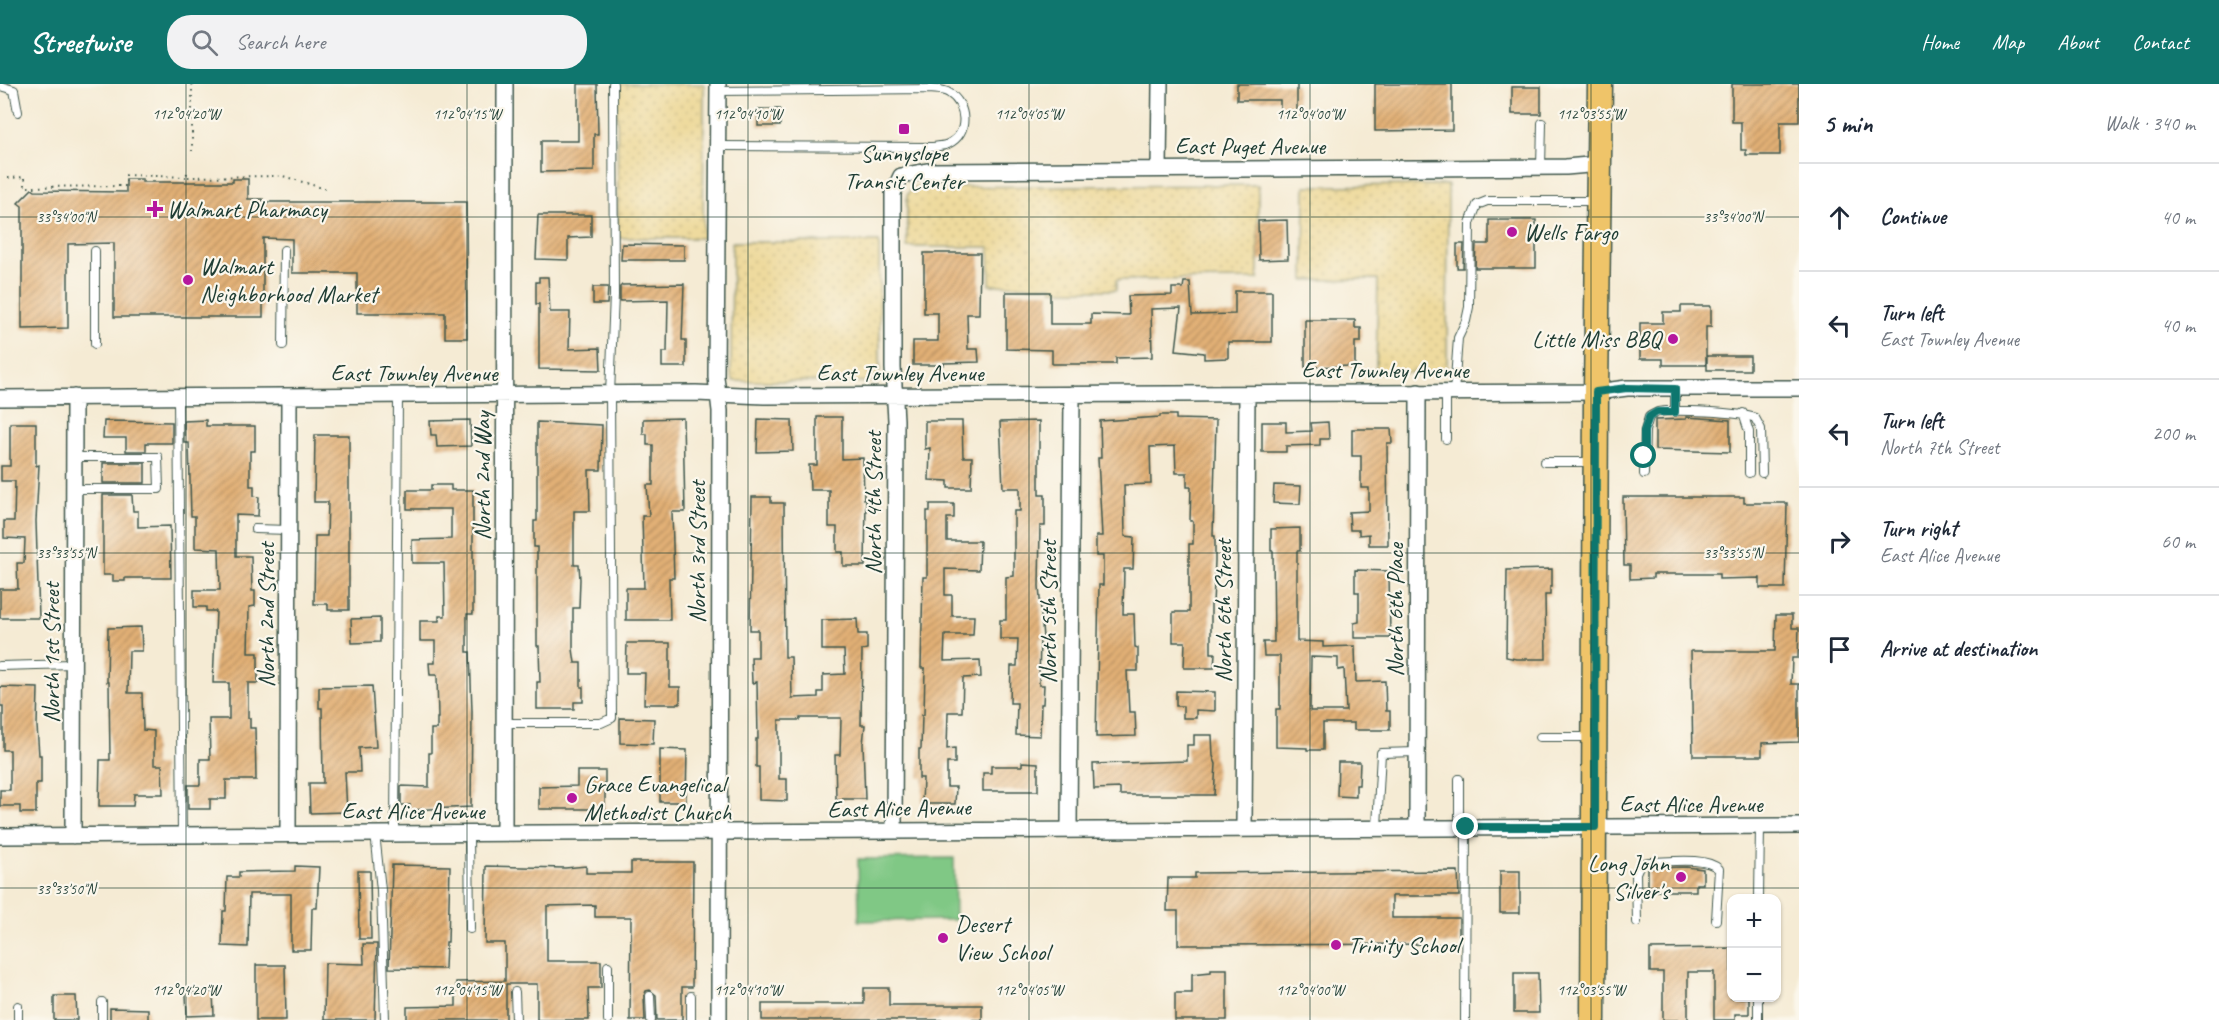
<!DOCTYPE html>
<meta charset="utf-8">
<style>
body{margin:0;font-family:Caveat,sans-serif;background:#f2f2f3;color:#1f2937}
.controls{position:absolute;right:18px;bottom:18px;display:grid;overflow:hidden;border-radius:12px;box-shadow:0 2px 4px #0004}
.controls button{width:54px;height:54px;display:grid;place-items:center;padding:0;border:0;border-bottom:2px solid #e0e1e3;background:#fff;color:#1f2937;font:30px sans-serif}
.stop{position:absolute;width:18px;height:18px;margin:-14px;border:4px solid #0f766e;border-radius:50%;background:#fff}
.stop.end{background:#0f766e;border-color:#fff;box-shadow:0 2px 6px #0008}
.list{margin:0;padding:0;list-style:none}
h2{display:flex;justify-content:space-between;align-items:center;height:78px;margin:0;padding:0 24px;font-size:26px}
h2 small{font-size:20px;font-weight:400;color:#747a83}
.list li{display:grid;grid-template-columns:39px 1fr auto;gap:18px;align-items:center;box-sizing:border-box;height:108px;padding:0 24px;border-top:2px solid #e0e1e3}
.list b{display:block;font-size:22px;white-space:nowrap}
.list p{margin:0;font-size:20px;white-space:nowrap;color:#747a83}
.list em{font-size:20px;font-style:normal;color:#747a83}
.icon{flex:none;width:33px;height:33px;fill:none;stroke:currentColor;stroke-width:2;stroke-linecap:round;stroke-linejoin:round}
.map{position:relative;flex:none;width:1799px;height:936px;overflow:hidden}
header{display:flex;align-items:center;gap:36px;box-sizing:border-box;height:84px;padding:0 30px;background:#0f766e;color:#fff}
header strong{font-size:28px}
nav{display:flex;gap:33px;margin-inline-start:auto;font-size:21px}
.search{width:420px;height:54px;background:#f2f2f3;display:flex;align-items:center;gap:15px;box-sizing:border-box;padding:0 21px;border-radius:24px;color:#747a83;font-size:22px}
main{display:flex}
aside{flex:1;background:#fff}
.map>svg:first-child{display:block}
.sand{fill:url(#sand-dots);stroke:#868c69;stroke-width:1.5}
.pitch{fill:#80c885;stroke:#50825c;stroke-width:1.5}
.building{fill:url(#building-hatch);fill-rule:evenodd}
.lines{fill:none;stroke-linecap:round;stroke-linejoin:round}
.service-casing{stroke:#3f574c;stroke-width:10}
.minor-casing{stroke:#3f574c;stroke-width:18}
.primary-casing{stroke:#3f574c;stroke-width:27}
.path{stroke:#3f574c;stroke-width:2;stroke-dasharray:1.5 4.5;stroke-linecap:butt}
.service{stroke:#fff;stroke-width:8}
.minor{stroke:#fff;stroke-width:15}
.primary{stroke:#efc469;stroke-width:24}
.route{stroke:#0f766e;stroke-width:8}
.ticks{fill:none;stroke:#1f3d34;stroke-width:1.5;stroke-opacity:0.45}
.poi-dot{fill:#b5179e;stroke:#fbf7ec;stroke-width:2}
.labels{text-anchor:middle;stroke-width:4.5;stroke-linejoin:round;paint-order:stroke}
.street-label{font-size:24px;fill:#1f3d34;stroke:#fbf7ec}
.poi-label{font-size:24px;fill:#1f3d34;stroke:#fbf7ec;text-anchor:start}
.ticks-label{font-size:15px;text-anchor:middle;fill:#1f3d34;stroke:#fbf7ec;stroke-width:4.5;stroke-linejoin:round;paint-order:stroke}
</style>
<header>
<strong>Streetwise</strong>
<div class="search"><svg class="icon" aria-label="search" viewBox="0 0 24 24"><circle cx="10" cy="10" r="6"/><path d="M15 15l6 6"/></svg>Search here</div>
<nav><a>Home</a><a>Map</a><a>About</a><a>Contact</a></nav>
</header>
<main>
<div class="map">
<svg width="1799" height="936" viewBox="0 0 1799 936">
<defs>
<pattern id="sand-dots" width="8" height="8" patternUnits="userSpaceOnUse" patternTransform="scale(1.5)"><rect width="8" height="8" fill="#eeda9e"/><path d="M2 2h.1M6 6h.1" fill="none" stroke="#ccbc89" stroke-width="1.8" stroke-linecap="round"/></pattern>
<pattern id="building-hatch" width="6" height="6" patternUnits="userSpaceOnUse" patternTransform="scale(1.5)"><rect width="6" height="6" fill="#e2b076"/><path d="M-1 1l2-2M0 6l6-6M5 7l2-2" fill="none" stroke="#b79062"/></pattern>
</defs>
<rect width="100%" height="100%" fill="#fbf7ec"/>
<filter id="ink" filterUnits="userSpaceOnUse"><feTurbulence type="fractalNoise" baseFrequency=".0167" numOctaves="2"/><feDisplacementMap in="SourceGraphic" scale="12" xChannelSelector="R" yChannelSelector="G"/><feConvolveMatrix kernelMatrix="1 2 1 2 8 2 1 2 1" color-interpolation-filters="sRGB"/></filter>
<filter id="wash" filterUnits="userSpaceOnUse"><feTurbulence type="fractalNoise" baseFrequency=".008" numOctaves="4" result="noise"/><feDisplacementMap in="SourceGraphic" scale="24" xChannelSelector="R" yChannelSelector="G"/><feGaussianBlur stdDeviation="1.35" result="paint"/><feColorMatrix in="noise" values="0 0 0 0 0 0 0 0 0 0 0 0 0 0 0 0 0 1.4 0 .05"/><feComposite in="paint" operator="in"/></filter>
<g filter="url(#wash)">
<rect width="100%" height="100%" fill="#f5ebd4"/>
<path class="sand" d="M617,0H704L703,154H618Z
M1258,101V195L1116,196V206H1052L1051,202L990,201L989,163H907V111L912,104L917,103Z
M1448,101L1447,288L1376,289L1378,195L1304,196L1305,102Z
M732,158H879L880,287L871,298L734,297L731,292Z"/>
<path class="pitch" d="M954,774L955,836L859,837L858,775Z"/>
<g id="blocks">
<path class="building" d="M578,0H597L598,50H594V87L541,88V57H578Z
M1237,0H1297V28H1280V16H1237Z
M1375,0H1452V46L1375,47Z
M1732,0H1799V38H1780V71H1746V66H1741V38H1732Z
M1512,3H1541V30H1512Z
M758,25H780V42H758Z
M126,95H142V98H233V95H248V115H263V118H466L467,254H445V229H357V189H292V155L263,154V233H114V159L68,160V244L22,245V122L18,119L32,105L35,107L126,108Z
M538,131H591V153L568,154V176L536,175Z
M1287,136L1288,175L1259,176L1258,137Z
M1489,136H1536V184H1475L1476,160H1489Z
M622,160L684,161V176H621Z
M1457,160H1464L1463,184H1457Z
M924,169H980L979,230H967L968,265H978L979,278L944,279V281H913V257H938V229H924Z
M539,193H548L550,228H570L569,265L600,264L601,286L539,285V220H536V198H539Z
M1184,198H1190L1192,231L1235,230V207H1272V258H1228V274L1204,275V269L1176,266L1181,224L1151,225L1152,273L1116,274V280H1052V266L1006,265V208H1050V240H1091V230L1129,231L1128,212L1172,211V204H1183Z
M684,200L682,256H686V283H662V268H667L668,216L620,217V203L622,201Z
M593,203H608L607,220H593Z
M1681,222H1711V243H1706V281H1663V275H1640V239H1663V228H1681Z
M1305,236H1355V244H1361V258H1355V282L1305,283Z
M1707,272H1750V286H1707Z
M1160,331H1176V335L1216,336L1213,452H1215V477L1213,520H1211V569H1215L1214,584H1184L1185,558H1173V528H1189V460H1193V437H1190L1191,403H1187V389H1176L1175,362L1150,363L1151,400L1124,401L1125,452L1134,453L1133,485H1124L1123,530H1134L1135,563L1138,564V587H1127L1129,628H1135L1136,652L1096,653L1099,501H1103V472H1096V452H1102L1098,374H1101L1100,337L1160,333Z
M817,333H842V375L863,374L864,415H866L865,482H843V468H837V443H829V406H810L809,381H817Z
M1686,333L1730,336V368L1655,366V336L1686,335Z
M683,334L685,428H672L674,494H669L670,536H626V504H644L642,432H649L647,401H653V361H647V350H643V335Z
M758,335L792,336L793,367L757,368Z
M206,336V342H255V367H250V402H254V412L259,413L258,432L236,431V472H251L252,507H255V522L249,523L248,569H258V599H248V634H250V644H255L256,696H226V715H210V725H188V701H200V675H210L209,635H229V599H213L216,527H206V523H194V506H220L219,465L195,464V432H191L189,359H184V337Z
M470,336L471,362L437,363L436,351H431L430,337Z
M104,337L172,338V359H146V367H126V354H103Z
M925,337H962L963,373H972L971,404H948V397L929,396L930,364L925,365Z
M1039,337V411H1045V442H1040L1039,502L1043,554H1040L1039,601H1044L1043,620H1041L1040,652L1016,651L1017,619H1010L1011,582H1017L1018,555H1000V536H1006V493L1014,492V427H1020V404H1003L1000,338Z
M537,338L602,341L601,386H589L590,427H574V481H579L580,495L579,524H573V565L575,579H581V603H583V618H574V625H537V598H540L539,562H537V463H534V437H537Z
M1262,338H1286V348L1312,347L1311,339L1328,338L1329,355H1320V361L1286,362V368H1262Z
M10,339H36V382L39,381L36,437L39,534H0V505H18L17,479H24L25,455L4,454V437H14L15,397H1V382H10Z
M1352,345H1391L1392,359H1387L1388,461H1369V450L1359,451V446H1350L1349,428L1369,427V404H1361V372H1352Z
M315,351H349V526H328V520H314L315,452H327L328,418H314Z
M103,379H145V399H103Z
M431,401H451V406H473V530H467V568H470L472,627L471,723L410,726V721H401V702L429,703V669H431V645H437V634H438L437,591H430L429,579H435V557H420V537H439V532H445L444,479H412V456L451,455V425H407V406H431Z
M1274,401L1301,402L1300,420L1273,419Z
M103,411H132L133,427H138V443L170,442L171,494H125V497H113V491H103Z
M752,413H771V419H784L785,573H791L792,614L818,613V608H823V591L845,590L844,566H822V536L857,535L858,550H867V565L862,566L861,641H865L863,660L865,715H836L835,671H840L841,634H800V636H779V695H787V717L759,716V683H756V655H758L757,598L752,599L751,573H758V546H750Z
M1623,413H1744V419H1787L1785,504H1760V494L1719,495V490H1653V494L1630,495V481H1624Z
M930,420H954V434H947V457H980L979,486L945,485V511H952V532H974L973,551H945L944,577L980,576L981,593L963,594L962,628H948L947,665L955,664V679H947V703H956L955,720H922L923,694H919V665H921L922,631H924L925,584H921L923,493H927V427H930Z
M1300,444V467H1297V557L1323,558V563L1355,562L1356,598L1385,597L1386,627H1390V646H1354V639H1323V666H1307V664L1276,663V625H1280V572H1264L1263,558H1274L1273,467H1271V445ZM1311,573L1338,574V586L1344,585L1346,627H1310Z
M1552,485V503H1550V511H1545L1546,575H1516L1506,573L1507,486Z
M1355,486L1389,487L1390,554H1354V539L1359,538V508H1355Z
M1776,531H1792V544H1799L1798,574H1792L1791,600H1799V658L1762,659V672H1693L1691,567H1775Z
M380,534V558L352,559L351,535Z
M141,543L142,567H129L128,609H142L143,646L154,647V681H162L163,710H134L133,722H99L100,676H110L109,598H107L108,544Z
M627,559H670V603H680V620H644L645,589H626Z
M372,602L376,663L359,664L360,688H345L347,728L310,729L309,699H323L322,624H319V603Z
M0,603L38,604L37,642L39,671H41V699H36V729H20V722H0V706H10V666H3V622H0Z
M1176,607L1215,608V627L1196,626V634H1183V622H1176Z
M620,634L654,635L653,660L620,659Z
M1194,651H1212L1213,672L1216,680L1214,711H1120V704L1094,705L1093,680L1187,677V661H1194Z
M660,665L687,666L686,718H660Z
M1022,678L1038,679V707H983V689H991V682H1022Z
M1338,678H1360L1359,701H1356V713L1337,712Z
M577,687H605V729H593V725H539V703L577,702Z
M631,778H693L692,903H682V936H657L656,911L650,906L646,907L644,912L645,936H630L631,833H595V821L547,822V877H601V904H588L589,936H537V900H506V936H407V923L456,922V898L505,897V859H485L486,782L565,784L586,782V789H631Z
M392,781L450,782L448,858H446L445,885L389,884Z
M295,782L319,783L317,824H312L311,866H291V810H249L248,863L222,862L223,827H226L227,793H239V788L295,787Z
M1686,783L1703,785V800H1696V807H1648V784Z
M358,787H370L371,855H359Z
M1458,787L1459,812H1392V834H1459V860L1178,861V827H1167L1168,794H1195V789Z
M1500,787H1520V829H1500Z
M363,860H377L375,936H324L325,879L364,880Z
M1731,864V914H1749V930H1735V936H1714V888H1688V936H1663V888H1650V865Z
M256,881H285L286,936H256Z
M1211,885H1227V936H1175V909H1192V890L1211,888Z
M1514,889H1538L1539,929H1514Z
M864,904H889V921H982V936H762V920H864Z
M213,908L214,931L187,932L186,909Z
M54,912H76L77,936H54Z
M110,924L148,925V936H110Z"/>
</g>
</g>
<g filter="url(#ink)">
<use href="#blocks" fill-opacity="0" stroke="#3f574c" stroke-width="1.5"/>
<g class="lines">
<g class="service-casing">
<path id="service" d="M0,2L14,6L18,28
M717,62L933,63C938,62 944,62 948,60C970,50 967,20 949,9C943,5 936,6 930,5L718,7
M1541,83L1542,39
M95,167V260
M283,261L284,166
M1454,309L1458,254L1466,237L1469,223L1470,139L1477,121L1487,117H1595
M178,313L182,751
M1675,328V305
M1743,329L1749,348V389
M1446,355V309
M74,373H158L159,405H74
M1544,378H1591
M1644,390L1645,347L1649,333C1651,331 1656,329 1658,328C1674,325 1740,328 1755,334L1761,345L1762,389
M255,445L289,446
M0,582L73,580
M503,639H601L612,634L610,310L614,211L613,0
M1540,653H1590
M1377,743L1381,669L1417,668
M1459,743V695
M375,749L381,806L385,936
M395,749L398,312
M469,749L470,845
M1759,814L1760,742
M1637,838L1636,789L1640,780L1648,778C1668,778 1705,772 1719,785L1716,836
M608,882V936
M515,908L516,936
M650,912L651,936
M691,912V936
M18,922V936
M102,936V918
M1465,936L1466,743
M1758,936V914"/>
</g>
<g class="minor-casing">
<path id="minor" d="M718,0L716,293L720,327L719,936
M1159,85L1160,0
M0,314L696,309L764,312L1596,308L1627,304H1799
M1417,743L1418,308
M1244,744L1247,310
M1069,745L1072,310
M894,747L896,336L893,284V109L901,92L927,87L1566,83L1600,80
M504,749L505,0
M288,750L289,312
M0,752L1799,742
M73,752L74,313"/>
</g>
<g class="primary-casing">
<path id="primary" d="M1593,936L1596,308L1600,0"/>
</g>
<path class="path" d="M192,0V67
M187,89L186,93L283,92L329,106
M8,94L25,93V103L126,102V91L186,93"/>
<use href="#service" class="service"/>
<use href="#minor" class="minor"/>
<use href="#primary" class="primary"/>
</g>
</g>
<g class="lines" filter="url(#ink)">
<path class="route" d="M1466,743H1595L1596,308L1627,304L1675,305V328H1657L1649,333L1644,347V372"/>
</g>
<path class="ticks" d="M186,0V936M467,0V936M748,0V936M1029,0V936M1310,0V936M1591,0V936M0,133H1799M0,469H1799M0,804H1799"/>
<g class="poi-dot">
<rect x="898" y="39" width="12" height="12" rx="3"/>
<path d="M152 116h6v6h6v6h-6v6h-6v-6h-6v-6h6z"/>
<circle cx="1512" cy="148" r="6"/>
<circle cx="188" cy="196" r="6"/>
<circle cx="1673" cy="255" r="6"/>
<circle cx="572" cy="714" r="6"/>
<circle cx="1681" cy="793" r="6"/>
<circle cx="943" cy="854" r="6"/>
<circle cx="1336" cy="861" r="6"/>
</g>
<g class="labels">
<g class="street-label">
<text x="1250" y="70">East Puget Avenue</text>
<text x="1385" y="294">East Townley Avenue</text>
<text x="414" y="297">East Townley Avenue</text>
<text x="900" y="297">East Townley Avenue</text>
<text transform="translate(482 392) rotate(-90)" y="8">North 2nd Way</text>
<text transform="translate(873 419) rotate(-90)" y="8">North 4th Street</text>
<text transform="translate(697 468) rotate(-90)" y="8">North 3rd Street</text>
<text transform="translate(1395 526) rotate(-90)" y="8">North 6th Place</text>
<text transform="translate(1223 527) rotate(-90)" y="8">North 6th Street</text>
<text transform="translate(1048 528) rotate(-90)" y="8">North 5th Street</text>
<text transform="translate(266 531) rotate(-90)" y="8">North 2nd Street</text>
<text transform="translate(51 569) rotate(-90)" y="8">North 1st Street</text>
<text x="1691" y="728">East Alice Avenue</text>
<text transform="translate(899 724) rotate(-1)" y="8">East Alice Avenue</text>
<text x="413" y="735">East Alice Avenue</text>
</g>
<g class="poi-label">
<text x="904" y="77" text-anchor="middle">Sunnyslope<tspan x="904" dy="28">Transit Center</tspan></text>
<text x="167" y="133">Walmart Pharmacy</text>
<text x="1524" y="156">Wells Fargo</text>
<text x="200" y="190">Walmart<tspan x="200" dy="28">Neighborhood Market</tspan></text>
<text x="1661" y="263" text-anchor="end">Little Miss BBQ</text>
<text x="584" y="708">Grace Evangelical<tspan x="584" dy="28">Methodist Church</tspan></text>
<text x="1669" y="787" text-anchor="end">Long John<tspan x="1669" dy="28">Silver's</tspan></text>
<text x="955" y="848">Desert<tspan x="955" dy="28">View School</tspan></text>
<text x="1348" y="869">Trinity School</text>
</g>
</g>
<g class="ticks-label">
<text x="186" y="35">112°04'20"W</text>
<text x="467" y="35">112°04'15"W</text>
<text x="748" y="35">112°04'10"W</text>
<text x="1029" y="35">112°04'05"W</text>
<text x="1310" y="35">112°04'00"W</text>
<text x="1591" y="35">112°03'55"W</text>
<text x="66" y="138">33°34'00"N</text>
<text x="1733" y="138">33°34'00"N</text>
<text x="66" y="474">33°33'55"N</text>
<text x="1733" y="474">33°33'55"N</text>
<text x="66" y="810">33°33'50"N</text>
<text x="186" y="911">112°04'20"W</text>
<text x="467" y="911">112°04'15"W</text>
<text x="748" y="911">112°04'10"W</text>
<text x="1029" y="911">112°04'05"W</text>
<text x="1310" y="911">112°04'00"W</text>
<text x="1591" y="911">112°03'55"W</text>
</g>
</svg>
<div class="controls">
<button>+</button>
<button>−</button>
</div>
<div class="stop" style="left:1644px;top:372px"></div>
<div class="stop end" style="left:1466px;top:743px"></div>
</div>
<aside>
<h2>5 min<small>Walk · 340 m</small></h2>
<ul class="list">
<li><svg class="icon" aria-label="ahead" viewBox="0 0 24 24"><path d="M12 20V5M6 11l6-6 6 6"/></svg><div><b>Continue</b></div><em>40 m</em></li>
<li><svg class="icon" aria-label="left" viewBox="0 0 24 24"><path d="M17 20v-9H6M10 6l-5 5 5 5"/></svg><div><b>Turn left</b><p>East Townley Avenue</p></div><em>40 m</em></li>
<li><svg class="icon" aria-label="left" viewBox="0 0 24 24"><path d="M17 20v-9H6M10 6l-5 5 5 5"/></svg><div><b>Turn left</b><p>North 7th Street</p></div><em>200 m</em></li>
<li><svg class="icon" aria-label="right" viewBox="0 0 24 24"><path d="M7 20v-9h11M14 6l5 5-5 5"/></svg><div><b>Turn right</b><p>East Alice Avenue</p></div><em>60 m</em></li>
<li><svg class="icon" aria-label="arrive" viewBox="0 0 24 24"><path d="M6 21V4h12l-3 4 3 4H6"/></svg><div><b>Arrive at destination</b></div></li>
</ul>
</aside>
</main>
